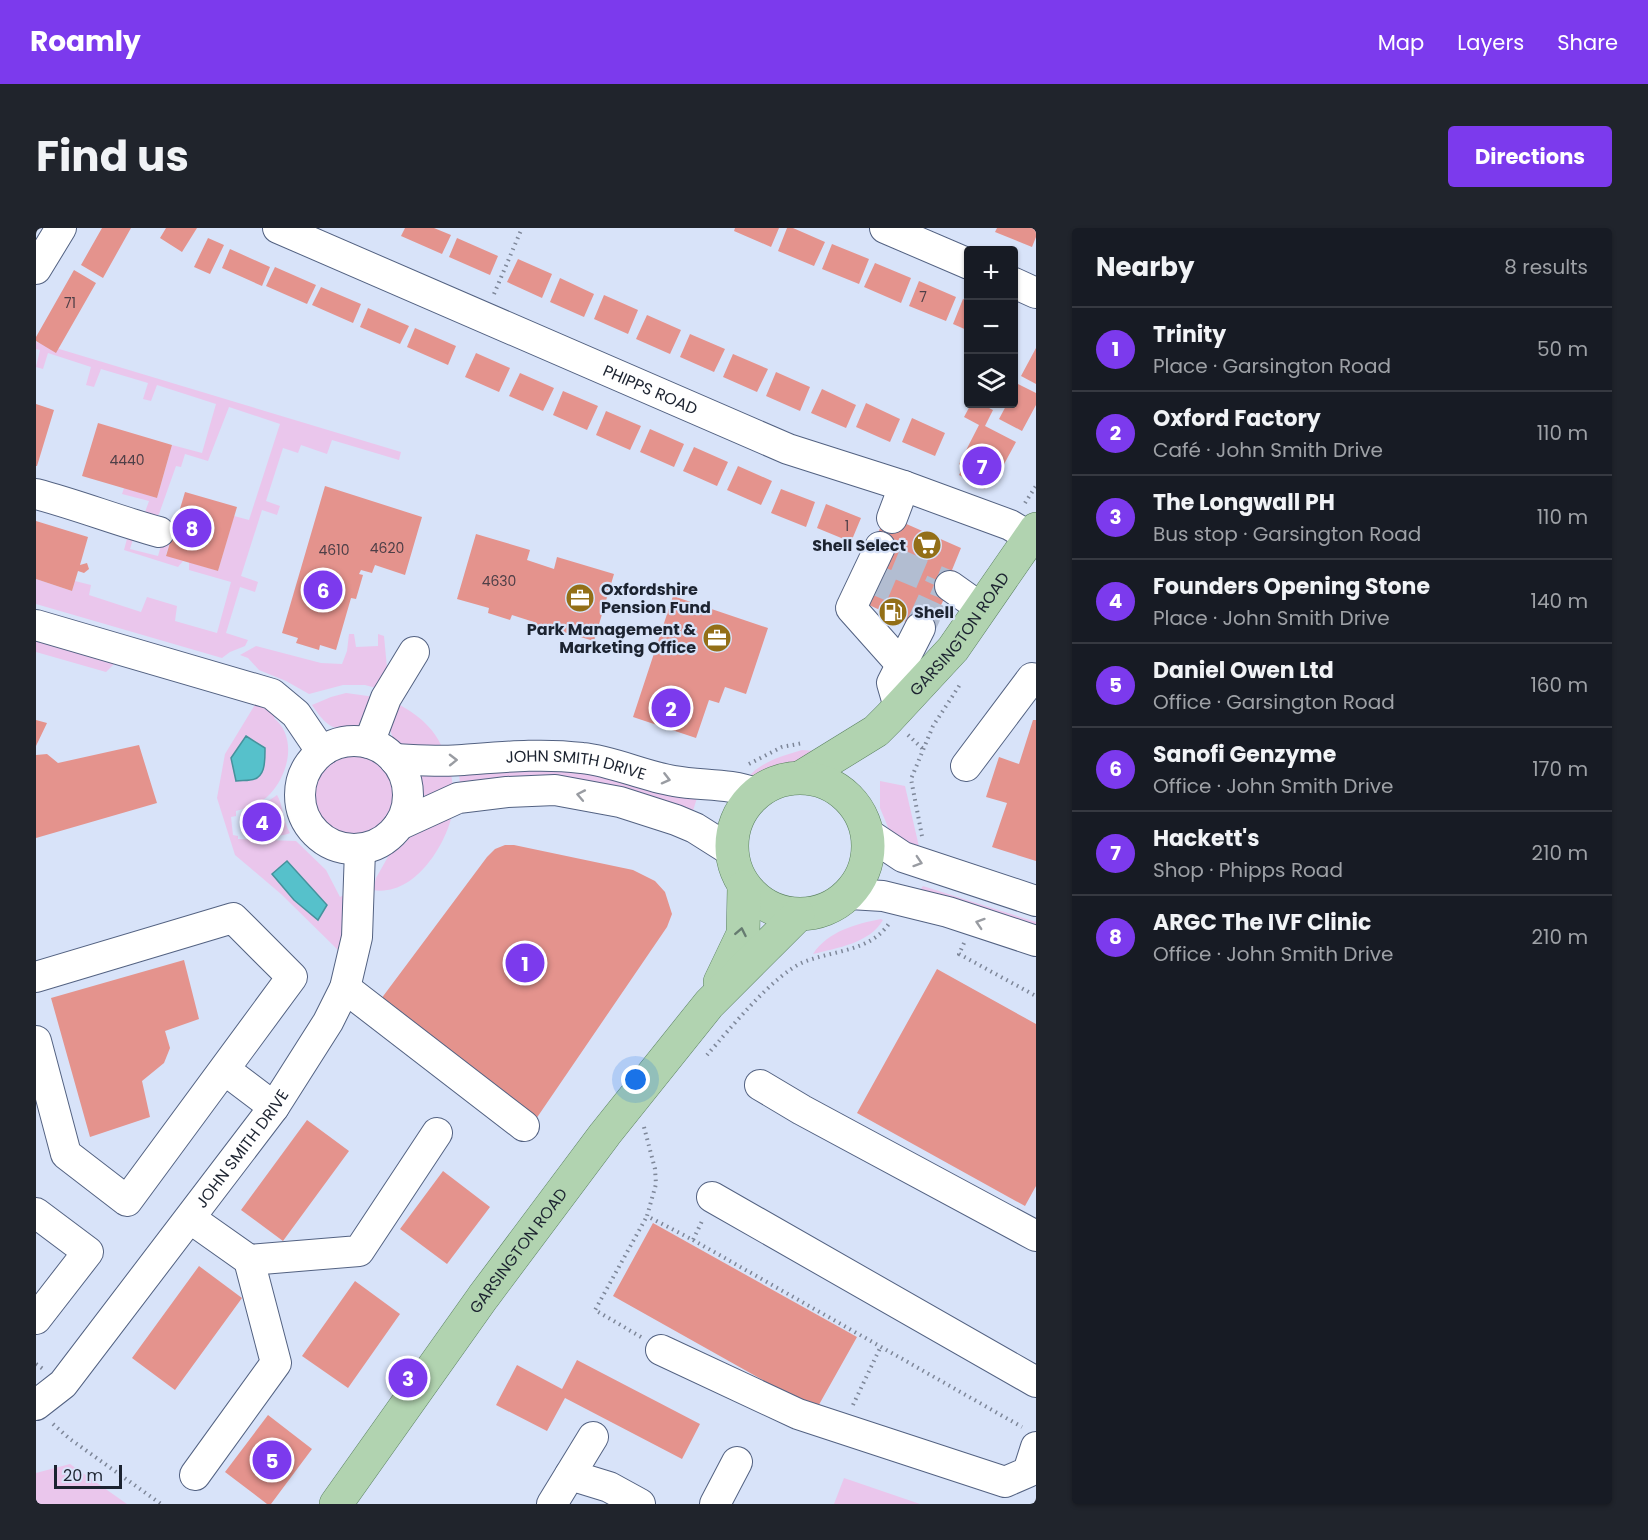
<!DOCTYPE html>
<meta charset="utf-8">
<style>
body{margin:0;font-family:Poppins,sans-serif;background:#20242c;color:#f1f3f6}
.controls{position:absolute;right:18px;top:18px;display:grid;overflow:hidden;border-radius:6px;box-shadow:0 2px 4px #0004}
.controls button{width:54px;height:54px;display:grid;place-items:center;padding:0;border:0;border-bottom:2px solid #363941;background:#171b24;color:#f1f3f6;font:30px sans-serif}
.scale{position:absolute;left:18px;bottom:15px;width:68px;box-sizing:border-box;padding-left:6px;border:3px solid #1c2330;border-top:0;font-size:16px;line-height:21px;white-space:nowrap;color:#1c2330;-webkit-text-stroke:4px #d8e3f9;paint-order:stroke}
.you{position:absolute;left:600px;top:852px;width:21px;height:21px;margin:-15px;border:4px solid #fff;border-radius:50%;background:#1a73e8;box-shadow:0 0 0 9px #1a73e833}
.badge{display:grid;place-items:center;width:39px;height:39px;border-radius:50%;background:#7c3aed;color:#fff;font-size:20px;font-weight:700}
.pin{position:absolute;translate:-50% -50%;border:3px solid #fff;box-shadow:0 2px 6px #0006}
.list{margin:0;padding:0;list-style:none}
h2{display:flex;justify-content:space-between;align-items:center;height:78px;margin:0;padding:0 24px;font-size:26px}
h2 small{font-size:20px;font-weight:400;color:#9ea1a6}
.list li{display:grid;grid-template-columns:39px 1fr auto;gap:18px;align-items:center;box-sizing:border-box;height:84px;padding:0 24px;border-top:2px solid #363941}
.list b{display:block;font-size:22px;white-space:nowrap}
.list p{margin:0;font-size:20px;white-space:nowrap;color:#9ea1a6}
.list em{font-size:20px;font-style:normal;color:#9ea1a6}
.icon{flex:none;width:33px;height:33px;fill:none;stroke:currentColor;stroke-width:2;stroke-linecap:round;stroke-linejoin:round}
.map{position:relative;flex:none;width:1000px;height:1276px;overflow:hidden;border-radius:6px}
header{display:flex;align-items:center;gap:36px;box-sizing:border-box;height:84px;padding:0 30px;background:#7c3aed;color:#fff}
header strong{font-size:28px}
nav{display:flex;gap:33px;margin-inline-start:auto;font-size:21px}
.intro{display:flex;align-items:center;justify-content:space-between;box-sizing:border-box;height:144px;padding:0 36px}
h1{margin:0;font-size:42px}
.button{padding:15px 27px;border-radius:6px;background:#7c3aed;color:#fff;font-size:21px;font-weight:700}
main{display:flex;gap:36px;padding:0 36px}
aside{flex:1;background:#171b24;border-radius:6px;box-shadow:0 2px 4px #0004}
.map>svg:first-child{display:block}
.green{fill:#eac6ec}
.water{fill:#56c1cb;stroke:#45929c;stroke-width:1.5}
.building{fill:#e4938d}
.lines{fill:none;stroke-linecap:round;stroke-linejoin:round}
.minor-tunnel{stroke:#b2bdd1;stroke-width:30;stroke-dasharray:30 15;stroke-linecap:butt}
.minor-casing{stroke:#536282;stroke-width:32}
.major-casing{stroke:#5b8261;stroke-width:34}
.path{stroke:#7e8799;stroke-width:4;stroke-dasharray:1.5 4.5;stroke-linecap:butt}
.minor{stroke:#fff;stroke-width:30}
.major{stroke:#b1d3b0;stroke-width:33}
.oneway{stroke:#999ca2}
.oneway2{stroke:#667b70}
.labels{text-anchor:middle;stroke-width:4.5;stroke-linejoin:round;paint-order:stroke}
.number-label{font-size:14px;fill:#4e3f47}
.street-label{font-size:16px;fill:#1c2330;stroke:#d8e3f9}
.poi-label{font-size:16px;font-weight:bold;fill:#1c2330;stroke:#d8e3f9;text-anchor:end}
</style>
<header>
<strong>Roamly</strong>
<nav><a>Map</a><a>Layers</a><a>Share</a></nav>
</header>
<div class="intro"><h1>Find us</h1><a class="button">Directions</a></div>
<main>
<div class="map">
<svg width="1000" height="1276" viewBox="0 0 1000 1276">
<rect width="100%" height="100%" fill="#d8e3f9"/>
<path class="green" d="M0,114L365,224L363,232L296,212L291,226L265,217L262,225L247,220L230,273L244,278L241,287L226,282L205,348L222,354L219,364L204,359L190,405L212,412L209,418L194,424L186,430L0,376V351L36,363L39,353L55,357L53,367L105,384L111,369L141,378L139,393L181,405L195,354L153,342V334L182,343L198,288L213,292L244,196L193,179L172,233L149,226L145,239L140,238L123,286L119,289L108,287L113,273L86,266L88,260L121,270L136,217L166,225L180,176L121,157L115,173L107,171L112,155L65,141L58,159L50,157L55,139L12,125L7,141L0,139L4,122L0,121Z
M134,298L138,299L130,327L147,333L142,339L88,322L92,307L98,308L94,321L122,328L127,311Z
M0,406L82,432L70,444L0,424Z
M313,406H318L320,419L342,418V406L348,408L351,440L340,460L329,457H307L273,466L250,453L223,442L212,430L204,427L220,418L285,435L306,436L311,423Z
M310,465L339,469L328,490L320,500C315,500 310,502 305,501C291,500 283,487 276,477L295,469Z
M358,474C380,485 397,498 407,521C367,517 345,524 358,474Z
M220,475L241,486L238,490C262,510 252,547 234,566C225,576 212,579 200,583V588L195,589L197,607L202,608V611L260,613L290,642L304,669L308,667L310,682L304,724L245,666L199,627L181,570L189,526Z
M766,522L780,523C760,539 737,546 712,549C727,533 746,528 766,522Z
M278 567a40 40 0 1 1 80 0a40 40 0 1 1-80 0Z
M530,539L661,570L656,586L424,557L423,545Z
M383,543L415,545L417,559L388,568Z
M844,553L869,558L884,623L854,604L844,580Z
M241,567C247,576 246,592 254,605C243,610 218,608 206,605L204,587L221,581Z
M417,583C410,618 378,669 337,662L340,650L353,627L369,615L379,603Z
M887,658L1000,694V703L884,662Z
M845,691L847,692C834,715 801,720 777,726C792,703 820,696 845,691Z
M34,1236L91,1276H0V1245Z
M808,1250L884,1276H798Z"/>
<path class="water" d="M210,508L229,520C229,532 230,551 214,552C209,553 205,552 200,553L195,530Z
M251,633L291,677L282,692L258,672L236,646Z"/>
<path class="building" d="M66,0H95L67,50L45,37Z
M130,0H161L146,24L124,10Z
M369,0H398L415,7L406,26L365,8Z
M699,0H743L735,19L698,3Z
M751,0H757L789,14L778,38L742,23Z
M961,0H1000V9L996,19L959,4Z
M172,10L188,17L174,46L158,39Z
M421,10L462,28L454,47L413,29Z
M796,16L833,31L823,56L786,41Z
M194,21L234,39L226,58L186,40Z
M482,31L516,46L506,70L471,54Z
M839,35L875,50L865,75L828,59Z
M239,39L280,57L271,76L230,58Z
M38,42L60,55L20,125L0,113V109Z
M524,50L558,66L548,89L514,74Z
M883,53L920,69L910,93L873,78Z
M285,59L325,76L317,95L276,77Z
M568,67L602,82L592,106L558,91Z
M927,71L933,73V103L917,96Z
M332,80L373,98L364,116L324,99Z
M611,87L645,102L634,126L600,111Z
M379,100L420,118L412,137L371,119Z
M654,106L689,121L678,144L644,129Z
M1000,120V156L985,148Z
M440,125L474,140L463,164L429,149Z
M697,126L732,141L721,164L687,149Z
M740,144L774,159L764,183L730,168Z
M484,145L518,160L507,183L473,168Z
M982,156L1000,165V177L986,203L963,191L971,176H978V164Z
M786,161L820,177L810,200L775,185Z
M527,163L562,178L551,202L517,187Z
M830,175L864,191L854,214L820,199Z
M0,176L18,182L1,238H0Z
M935,176H945L957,182L949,198L980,214L960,251L955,249L949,261L923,247L927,239L923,236L943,197L928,189Z
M570,183L605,198L594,222L560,207Z
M876,190L909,205L899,228L866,214Z
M62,195L136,217L121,270L46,248Z
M614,201L648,216L638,239L604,224Z
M658,219L692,234L681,258L647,243Z
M702,238L736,253L725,277L691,262Z
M289,258L386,289L369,347L339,337L336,345L325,342L323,346L327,347L320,371L315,370L300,422L284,417L283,422L260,415L262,410L246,405Z
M745,261L779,274L770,299L735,285Z
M149,264L201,279L182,343L130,328Z
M790,276L825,290L815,314L781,300Z
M850,287L925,320L916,342L921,344L892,404L822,372L837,316Z
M0,293L52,309L44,337L51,335L53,341L48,345L42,343L36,363L0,351Z
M440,306L494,322L491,332L518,341L521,329L578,346L558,413L524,403L522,408L499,401L501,395L476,387L474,392L452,385L453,380L421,371Z
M637,368L732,400L710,466L689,459L683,475L673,472L660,510L597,489Z
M0,492L11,495L0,518Z
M997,492H1000V633L956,619L971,575L950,569L963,529L983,536Z
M103,517L121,575L0,610V527L11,526L22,535Z
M469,617H478L597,642L619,653L629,664L636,686L631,699L500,891L345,771L451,629L459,621Z
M148,732L163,791L129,803L134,820L128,835L106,853L114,889L54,909L15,770Z
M901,741L1000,796V958L989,978L821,885Z
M271,892L313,923L247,1013L205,982Z
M407,943L454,979L411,1036L364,1001Z
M617,995L821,1109L780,1182L577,1068Z
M163,1038L206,1070L139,1162L96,1130Z
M319,1053L364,1086L312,1160L266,1128Z
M541,1132L664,1196L646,1231L529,1170L511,1203L460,1177L481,1137L526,1161Z
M232,1187L276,1221L235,1276H231L189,1244Z"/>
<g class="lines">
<path class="minor-tunnel" d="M837,367L852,332L914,358
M884,400L905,354"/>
<g class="minor-casing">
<g id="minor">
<path id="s1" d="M242,0L752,221L868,258L974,297L994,309"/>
<path d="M849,0L933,36"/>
<path d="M0,41L25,0"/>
<path d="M978,55L1000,65"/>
<path d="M0,266C42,277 82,293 123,304"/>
<path d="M856,290L868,258"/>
<path d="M844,319L815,380L864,435"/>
<path d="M914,358L945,380"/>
<path d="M0,397L236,466L260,486L279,514L288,522"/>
<path d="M863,479L856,455L884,400"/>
<circle cx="318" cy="567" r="54"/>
<path d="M333,515L350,470L378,424"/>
<path id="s2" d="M358,531C381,532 404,534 427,532C467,529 506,525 546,530C577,533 607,548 638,553C665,558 694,555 719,565"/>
<path d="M930,538L996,450L1000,451"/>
<path d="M363,597L422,570L471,564L519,562L584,574L640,592L659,600L697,624"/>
<path d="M831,605L867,629L1000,673"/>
<path d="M814,666L847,668L912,684L1000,713"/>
<path d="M0,749L197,690L256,749L91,973L30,926L0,813"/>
<path d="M309,760L488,898"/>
<path d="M189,842L238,879"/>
<path d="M724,857L766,882L1000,1008"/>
<path d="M676,969L1000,1154"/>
<path d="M0,985L52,1024L0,1091"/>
<path d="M155,991L213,1032L240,1135L159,1247"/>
<path d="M213,1032L323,1023L401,905"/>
<path d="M625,1122L762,1186L969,1254L992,1244L1000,1219"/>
<path id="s3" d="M0,1177L27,1156L238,879L292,794L309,760L321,709L324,622"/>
<path d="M534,1247L573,1259L604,1276"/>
<path d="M516,1276L557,1209"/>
<path d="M679,1276L701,1234"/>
</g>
</g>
<g class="major-casing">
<g id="major">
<path id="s4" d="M767,548L840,503L853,490L917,421L1000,301"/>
<circle cx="764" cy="618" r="68"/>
<path d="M684,754L707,706L708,659"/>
<path id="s5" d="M300,1276L447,1069L569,906L673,776L762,687"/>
</g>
</g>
<path class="path" d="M458,66L486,0
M989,275L1000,258
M872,507L887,521
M713,536L746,519L767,515
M886,608L875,551L897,498L925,455
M928,715L923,726L1000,768
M671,827C693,802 738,746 768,734C797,722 835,724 854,694
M608,899L619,941L620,956L611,988L657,1012L666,993
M657,1012L986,1199
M605,1109L559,1082L611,988
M0,1136L7,1141
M817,1177L845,1118
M17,1196L34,1211L125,1276"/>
<use href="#minor" class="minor"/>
<use href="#major" class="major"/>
</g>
<defs><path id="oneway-chevron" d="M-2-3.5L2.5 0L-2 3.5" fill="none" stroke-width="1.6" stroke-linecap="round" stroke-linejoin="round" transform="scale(1.5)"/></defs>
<g class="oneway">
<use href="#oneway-chevron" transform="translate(417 532) rotate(-1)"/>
<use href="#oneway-chevron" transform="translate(630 551) rotate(14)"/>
<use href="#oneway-chevron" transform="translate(545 567) rotate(-169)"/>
<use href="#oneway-chevron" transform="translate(882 634) rotate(18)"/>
<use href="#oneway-chevron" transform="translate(944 695) rotate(-162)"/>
</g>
<use class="oneway2" href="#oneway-chevron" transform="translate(705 704) rotate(-79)"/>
<defs>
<g id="supermarket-disc" transform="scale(1.5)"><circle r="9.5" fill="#936f17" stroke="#d8e3f9"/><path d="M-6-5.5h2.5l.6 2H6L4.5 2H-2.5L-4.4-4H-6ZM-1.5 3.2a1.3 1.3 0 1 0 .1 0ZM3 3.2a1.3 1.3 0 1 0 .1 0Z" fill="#fff"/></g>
<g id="office-disc" transform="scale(1.5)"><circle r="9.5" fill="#936f17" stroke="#d8e3f9"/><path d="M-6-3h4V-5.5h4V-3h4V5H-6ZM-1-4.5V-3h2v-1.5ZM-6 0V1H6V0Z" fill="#fff"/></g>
<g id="fuel-disc" transform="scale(1.5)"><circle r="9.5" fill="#936f17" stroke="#d8e3f9"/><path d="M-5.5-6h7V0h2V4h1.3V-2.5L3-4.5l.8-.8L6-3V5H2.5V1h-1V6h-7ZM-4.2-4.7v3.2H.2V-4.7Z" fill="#fff"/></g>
</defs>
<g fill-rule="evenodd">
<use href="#supermarket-disc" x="891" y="317"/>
<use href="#office-disc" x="544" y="370"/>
<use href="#fuel-disc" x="857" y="384"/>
<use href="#office-disc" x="681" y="410"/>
</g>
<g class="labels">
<g class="number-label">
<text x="887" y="74">7</text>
<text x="34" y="80">71</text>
<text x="91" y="237">4440</text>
<text x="811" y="303">1</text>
<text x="351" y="325">4620</text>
<text x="298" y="327">4610</text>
<text x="463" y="358">4630</text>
</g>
<g class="street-label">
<text dy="6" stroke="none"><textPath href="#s1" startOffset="406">PHIPPS ROAD</textPath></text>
<text dy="6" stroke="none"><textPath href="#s4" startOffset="214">GARSINGTON ROAD</textPath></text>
<text dy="6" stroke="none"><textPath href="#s2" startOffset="183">JOHN SMITH DRIVE</textPath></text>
<text dy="6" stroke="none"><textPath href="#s3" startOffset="330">JOHN SMITH DRIVE</textPath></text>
<text dy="6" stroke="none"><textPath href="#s5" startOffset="312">GARSINGTON ROAD</textPath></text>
</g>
<g class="poi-label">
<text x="870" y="323">Shell Select</text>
<text x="565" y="367" text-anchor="start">Oxfordshire<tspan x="565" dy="18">Pension Fund</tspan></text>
<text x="878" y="390" text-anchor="start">Shell</text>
<text x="660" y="407">Park Management &amp;<tspan x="660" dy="18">Marketing Office</tspan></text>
</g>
</g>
</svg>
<div class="controls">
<button>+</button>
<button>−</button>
<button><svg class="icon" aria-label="layers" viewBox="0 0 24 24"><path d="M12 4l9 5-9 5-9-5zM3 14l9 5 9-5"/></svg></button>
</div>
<div class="scale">20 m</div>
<div class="you"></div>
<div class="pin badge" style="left:489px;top:735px">1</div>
<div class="pin badge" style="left:635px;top:480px">2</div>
<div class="pin badge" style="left:372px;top:1150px">3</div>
<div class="pin badge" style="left:226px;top:594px">4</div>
<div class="pin badge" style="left:236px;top:1232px">5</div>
<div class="pin badge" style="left:287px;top:362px">6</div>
<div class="pin badge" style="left:946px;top:238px">7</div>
<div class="pin badge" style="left:156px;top:300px">8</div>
</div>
<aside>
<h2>Nearby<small>8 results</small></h2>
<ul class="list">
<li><span class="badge">1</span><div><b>Trinity</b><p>Place · Garsington Road</p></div><em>50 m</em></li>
<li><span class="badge">2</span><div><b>Oxford Factory</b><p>Café · John Smith Drive</p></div><em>110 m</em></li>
<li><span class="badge">3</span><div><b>The Longwall PH</b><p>Bus stop · Garsington Road</p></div><em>110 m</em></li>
<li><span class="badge">4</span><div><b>Founders Opening Stone</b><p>Place · John Smith Drive</p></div><em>140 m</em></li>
<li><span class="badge">5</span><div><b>Daniel Owen Ltd</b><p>Office · Garsington Road</p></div><em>160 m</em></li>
<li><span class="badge">6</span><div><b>Sanofi Genzyme</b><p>Office · John Smith Drive</p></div><em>170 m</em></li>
<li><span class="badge">7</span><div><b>Hackett's</b><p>Shop · Phipps Road</p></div><em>210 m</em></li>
<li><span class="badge">8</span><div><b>ARGC The IVF Clinic</b><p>Office · John Smith Drive</p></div><em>210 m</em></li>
</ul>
</aside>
</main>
